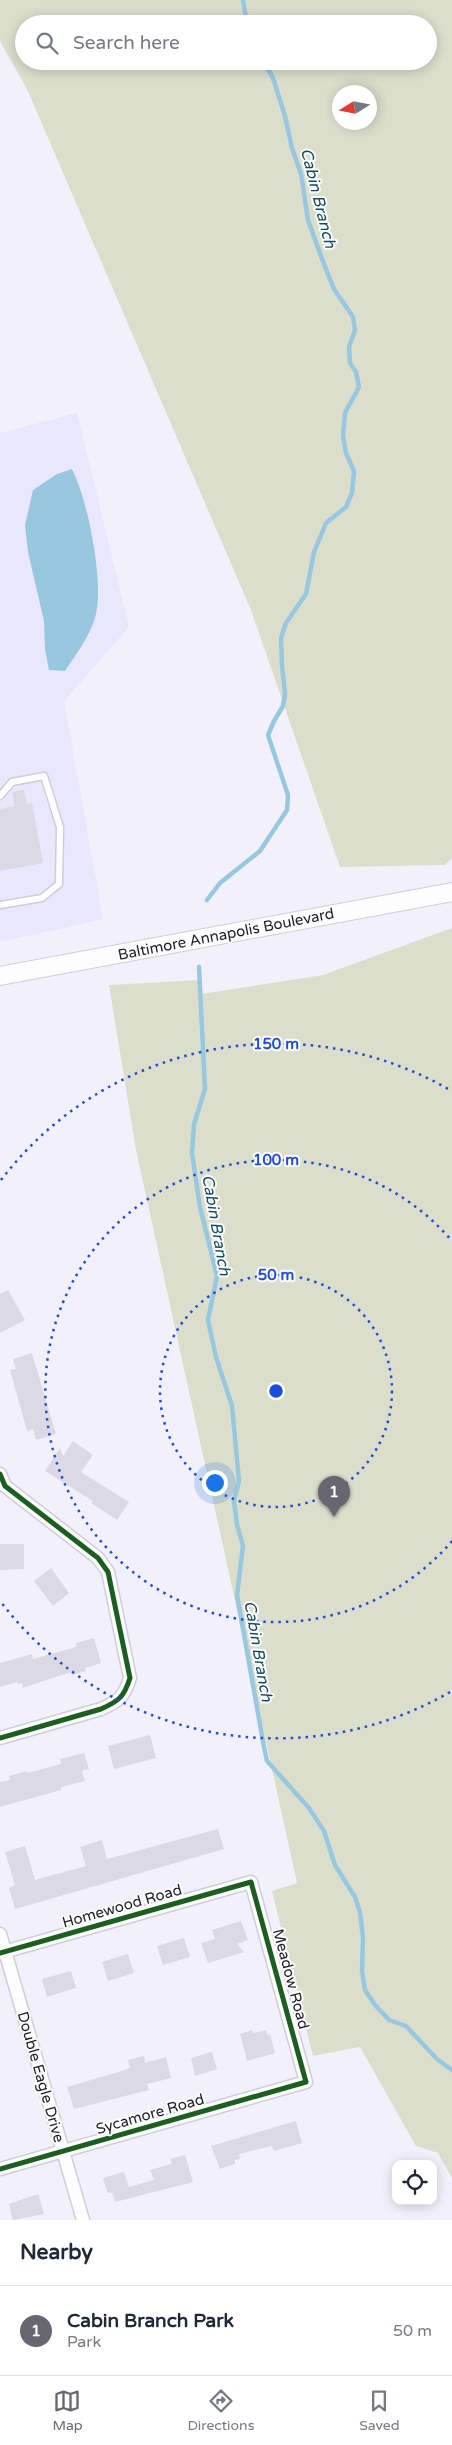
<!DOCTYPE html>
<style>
body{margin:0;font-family:"Varela Round",sans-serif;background:#f2f2f3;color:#1f2937}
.controls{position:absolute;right:15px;bottom:15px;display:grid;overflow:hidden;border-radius:10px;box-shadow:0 2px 12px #0003}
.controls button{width:45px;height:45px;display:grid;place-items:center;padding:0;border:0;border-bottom:1px solid #e0e1e3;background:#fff;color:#1f2937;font:25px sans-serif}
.compass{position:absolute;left:332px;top:85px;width:45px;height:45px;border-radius:50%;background:#fff;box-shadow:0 2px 12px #0003;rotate:259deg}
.you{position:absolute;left:214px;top:1482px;width:18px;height:18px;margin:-12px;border:4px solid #fff;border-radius:50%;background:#1a73e8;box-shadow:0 0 0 8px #1a73e833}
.badge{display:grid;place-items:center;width:32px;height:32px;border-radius:50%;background:#686671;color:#fff;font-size:16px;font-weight:700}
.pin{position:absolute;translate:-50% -41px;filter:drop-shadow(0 1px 2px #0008)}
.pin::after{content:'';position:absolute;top:26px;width:18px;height:15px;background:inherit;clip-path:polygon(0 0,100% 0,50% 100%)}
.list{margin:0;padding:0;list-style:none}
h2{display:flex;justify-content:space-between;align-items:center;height:65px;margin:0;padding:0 20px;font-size:21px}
h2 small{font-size:16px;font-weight:400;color:#747a83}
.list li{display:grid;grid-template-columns:32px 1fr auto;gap:15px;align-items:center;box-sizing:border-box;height:90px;padding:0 20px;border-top:1px solid #e0e1e3}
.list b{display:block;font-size:19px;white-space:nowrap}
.list p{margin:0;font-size:16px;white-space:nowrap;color:#747a83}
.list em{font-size:16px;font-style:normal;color:#747a83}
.icon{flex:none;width:28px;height:28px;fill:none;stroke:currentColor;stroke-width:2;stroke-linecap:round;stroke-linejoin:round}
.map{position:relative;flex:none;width:452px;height:2220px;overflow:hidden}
.search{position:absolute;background:#fff;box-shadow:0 2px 12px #0003;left:15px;right:15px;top:15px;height:55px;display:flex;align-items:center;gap:12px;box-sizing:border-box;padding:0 18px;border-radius:28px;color:#747a83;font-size:19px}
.sheet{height:155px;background:#fff}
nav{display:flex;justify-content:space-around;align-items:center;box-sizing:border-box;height:70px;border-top:1px solid #e0e1e3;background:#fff;font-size:14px;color:#747a83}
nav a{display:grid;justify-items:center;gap:2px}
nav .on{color:#686671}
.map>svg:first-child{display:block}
.built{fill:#e9e7fc}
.green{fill:#dcdecc;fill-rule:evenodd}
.water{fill:#98c7e0}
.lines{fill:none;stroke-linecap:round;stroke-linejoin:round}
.stream{stroke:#98c7e0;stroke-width:4.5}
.building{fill:#dbd9e4}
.service-casing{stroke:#cfcdd8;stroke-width:9}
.minor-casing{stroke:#cfcdd8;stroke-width:15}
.secondary-casing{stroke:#cfcdd8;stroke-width:20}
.service{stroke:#fdfdfe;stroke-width:6}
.minor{stroke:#fdfdfe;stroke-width:12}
.secondary{stroke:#fdfdfe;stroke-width:18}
.cycleway-casing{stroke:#fcfcfc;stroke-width:8}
.cycleway{stroke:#1b5e20;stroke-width:5}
.ring{fill:none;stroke:#1d4ed8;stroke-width:2.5;stroke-dasharray:2.5 5}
.labels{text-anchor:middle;stroke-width:4;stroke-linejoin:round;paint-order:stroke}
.street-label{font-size:15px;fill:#1d1b26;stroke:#fcfcfc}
.water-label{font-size:16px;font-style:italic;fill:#144b61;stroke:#fcfcfc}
.centre{fill:#1d4ed8;stroke:#fcfcfc;stroke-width:2.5}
.ring-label{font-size:15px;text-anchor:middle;font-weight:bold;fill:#1d4ed8;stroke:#fcfcfc;stroke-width:4;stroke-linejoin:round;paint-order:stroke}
</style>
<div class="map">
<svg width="452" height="2220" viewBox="0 0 452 2220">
<rect width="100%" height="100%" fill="#f2f0fb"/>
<path class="built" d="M77,413L129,627L64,701L103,919L0,942V433Z"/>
<path class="green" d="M0,0H452V858L445,865L340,867L251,610L27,89L0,41ZM24,24H428V61H24ZM340,92H370V122H340Z
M452,928V2178L438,2153L416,2146L360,2047L313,2056L272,1891L297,1883L136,1150L109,985L200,980L202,994L323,975Z"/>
<path class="water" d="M72,469C88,500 105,585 95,618C89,638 76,654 65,671L49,670L45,649L44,621L28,552L25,525L33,490L57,474Z"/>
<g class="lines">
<path class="stream" d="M243,0L247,24
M207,900L220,883L260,851L287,810L288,795L268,735L274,721L283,706L285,693L282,666L281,638L286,623L306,594L314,552L326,523L346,507L352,493L354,471L346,453L343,436L345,413L359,387L356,372L350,363L349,347L355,330L353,317L334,289L322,259L308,220L301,174L292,148L285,116L273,78L263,61
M199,967L205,1089L194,1124L192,1153L200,1207L217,1276L208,1320L216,1357L232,1406L239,1481L234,1501L237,1525L243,1546L237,1595L264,1747L267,1761L309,1808L324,1831L335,1865L355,1897L360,1912L363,1938L362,1971L365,1990L375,2005L389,2020L406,2026L437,2059L452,2070"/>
</g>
<path class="building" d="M24,790L27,804L32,803L43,863L0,871V809L15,806L12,792Z
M8,1290L25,1320L0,1333V1294Z
M32,1353L56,1434L36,1440L33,1429L27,1431L10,1370L16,1369L13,1359Z
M73,1441L93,1455L81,1472L129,1502L117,1520L91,1503L93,1501L45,1471L60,1448L63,1456Z
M0,1544H24V1569L0,1570Z
M51,1568L69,1593L53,1606L34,1581Z
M94,1638L101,1663L85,1668L86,1671L72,1675L71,1672L23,1688L22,1683L18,1684V1682L0,1687V1663L32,1654L33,1659L76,1647V1643Z
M150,1735L156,1758L114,1769L108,1746Z
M84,1753L89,1769L82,1771L85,1781L61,1787V1790L0,1807V1782L10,1780L9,1776L27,1771V1773L61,1764L60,1759Z
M218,1829L224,1849L15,1909L9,1888L15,1885L5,1852L25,1846L35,1880L86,1866L80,1847L102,1840L107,1859Z
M241,1921L248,1940L237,1944L244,1952L208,1963L201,1943L215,1939L212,1930Z
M184,1938L190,1957L163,1965L157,1946Z
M128,1954L134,1973L108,1981L102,1962Z
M71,1971L76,1988L47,1997L42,1979Z
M252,2030L253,2033L266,2030L267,2035L270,2034L275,2053L247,2061L240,2034Z
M212,2052L217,2069L195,2076L191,2058Z
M144,2056L145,2063L166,2057L171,2078L147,2084L149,2090L74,2109L67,2087L122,2071L130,2068L128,2060Z
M296,2121L302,2143L274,2151L272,2146L239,2154L240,2159L235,2160V2164L220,2169L211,2146Z
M185,2155L193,2182L115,2202L112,2193L107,2192L103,2178L124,2172L129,2187L154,2180L150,2170L172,2164L170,2159Z
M38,2194L44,2214L13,2220L9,2204Z"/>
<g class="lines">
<g class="service-casing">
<path id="service" d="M0,796L12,782L44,776L60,827L59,884L42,898L0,905"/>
</g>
<g class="minor-casing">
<path id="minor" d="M0,1474L5,1486L98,1558L108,1572L130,1678C124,1697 119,1701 101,1709L0,1738
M0,1934L83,2220
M0,1953L251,1882L306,2082L0,2169"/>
</g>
<g class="secondary-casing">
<path id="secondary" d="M0,976L452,892"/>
</g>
<use href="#service" class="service"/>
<use href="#minor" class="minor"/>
<use href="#secondary" class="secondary"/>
<g class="cycleway-casing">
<path id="cycleway" d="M0,1474L5,1486L98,1558L108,1572L130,1678C124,1697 119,1701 101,1709L0,1738
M0,1953L251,1882L306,2082L0,2169"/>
</g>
<use href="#cycleway" class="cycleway"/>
</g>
<g class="ring">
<circle cx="276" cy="1391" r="116"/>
<path d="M452 1541A231 231 0 1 1 452 1241"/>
<path d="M450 1692A347 347 0 0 1 1 1602M1 1180A347 347 0 0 1 450 1090"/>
</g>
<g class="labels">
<g class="street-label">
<text transform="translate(226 934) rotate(-11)" y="5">Baltimore Annapolis Boulevard</text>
<text transform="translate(122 1906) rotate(-16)" y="5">Homewood Road</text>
<text transform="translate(291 1979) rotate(75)" y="5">Meadow Road</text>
<text transform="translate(41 2077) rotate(74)" y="5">Double Eagle Drive</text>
<text transform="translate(150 2114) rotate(-16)" y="5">Sycamore Road</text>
</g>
<g class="water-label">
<text transform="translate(319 198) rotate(76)" y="6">Cabin Branch</text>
<text transform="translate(217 1225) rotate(80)" y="6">Cabin Branch</text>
<text transform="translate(259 1651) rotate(80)" y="6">Cabin Branch</text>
</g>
</g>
<circle cx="276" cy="1391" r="8" class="centre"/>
<g class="ring-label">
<text x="276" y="1049">150 m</text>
<text x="276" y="1165">100 m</text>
<text x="276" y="1280">50 m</text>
</g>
</svg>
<div class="controls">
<button><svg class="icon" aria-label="locate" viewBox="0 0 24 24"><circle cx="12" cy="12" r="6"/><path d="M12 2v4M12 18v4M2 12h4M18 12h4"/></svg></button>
</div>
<svg class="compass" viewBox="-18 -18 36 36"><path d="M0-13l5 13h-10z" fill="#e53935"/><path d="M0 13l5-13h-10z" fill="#747a83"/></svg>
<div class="you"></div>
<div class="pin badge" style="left:334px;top:1517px">1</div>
<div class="search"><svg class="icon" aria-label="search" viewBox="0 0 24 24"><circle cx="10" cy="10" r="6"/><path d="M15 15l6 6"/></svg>Search here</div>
</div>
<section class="sheet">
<h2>Nearby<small></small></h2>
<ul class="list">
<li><span class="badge">1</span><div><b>Cabin Branch Park</b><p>Park</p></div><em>50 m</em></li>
</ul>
</section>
<nav>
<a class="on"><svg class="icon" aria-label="map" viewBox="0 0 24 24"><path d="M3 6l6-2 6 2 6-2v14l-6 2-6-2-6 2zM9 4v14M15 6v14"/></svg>Map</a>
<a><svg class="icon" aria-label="directions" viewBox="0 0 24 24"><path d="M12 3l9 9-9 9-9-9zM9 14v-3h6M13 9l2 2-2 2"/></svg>Directions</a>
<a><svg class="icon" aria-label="saved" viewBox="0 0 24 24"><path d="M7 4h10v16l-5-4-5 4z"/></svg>Saved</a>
</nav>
